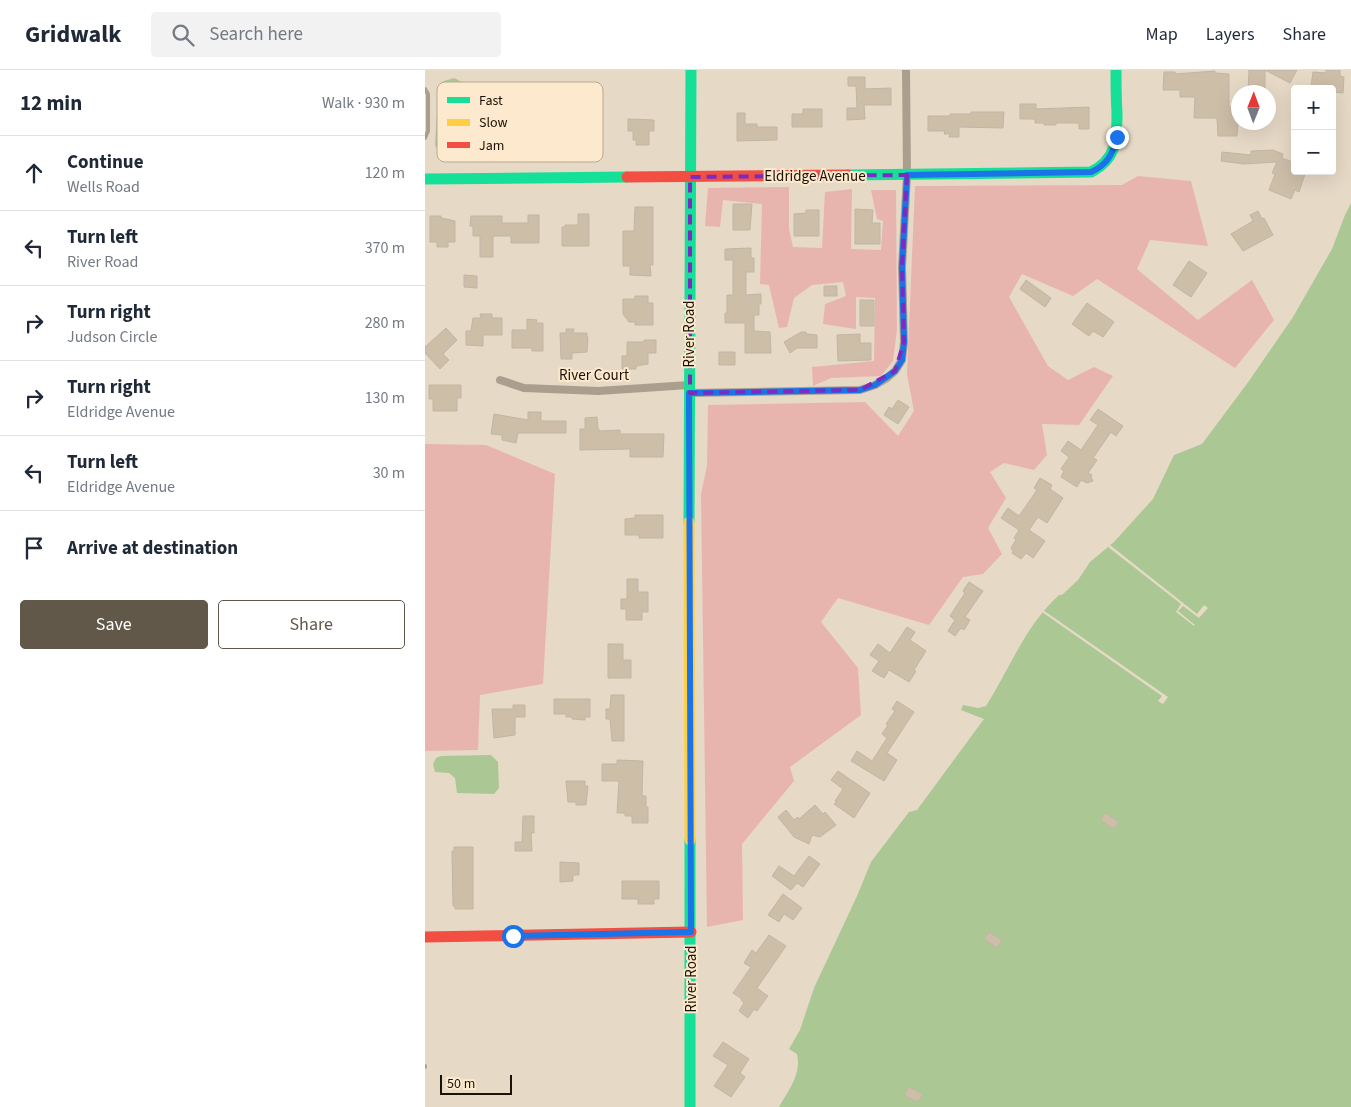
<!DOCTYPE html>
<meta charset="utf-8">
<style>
body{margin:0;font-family:"Source Sans 3",sans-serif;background:#f2f2f3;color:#1f2937}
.controls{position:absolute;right:15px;top:15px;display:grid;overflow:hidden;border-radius:5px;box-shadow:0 5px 20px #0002}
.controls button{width:45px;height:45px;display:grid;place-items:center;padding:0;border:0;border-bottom:1px solid #e0e1e3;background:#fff;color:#1f2937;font:25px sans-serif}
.compass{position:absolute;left:806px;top:15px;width:45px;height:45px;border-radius:50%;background:#fff;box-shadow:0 5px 20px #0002;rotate:1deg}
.scale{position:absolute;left:15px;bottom:12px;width:72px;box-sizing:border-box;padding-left:5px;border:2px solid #1a1206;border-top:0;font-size:14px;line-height:18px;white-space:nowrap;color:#1a1206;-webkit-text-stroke:4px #fde9cd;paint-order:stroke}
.stop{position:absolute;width:15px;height:15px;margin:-11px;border:4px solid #1a73e8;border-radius:50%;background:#fff}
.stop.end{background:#1a73e8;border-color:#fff;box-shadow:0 1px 5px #0008}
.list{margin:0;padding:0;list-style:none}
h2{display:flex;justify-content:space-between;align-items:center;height:65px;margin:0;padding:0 20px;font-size:21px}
h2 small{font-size:16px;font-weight:400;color:#747a83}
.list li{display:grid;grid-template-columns:32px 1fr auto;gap:15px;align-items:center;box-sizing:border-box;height:75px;padding:0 20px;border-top:1px solid #e0e1e3}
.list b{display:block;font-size:19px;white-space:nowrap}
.list p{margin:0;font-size:16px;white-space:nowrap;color:#747a83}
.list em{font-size:16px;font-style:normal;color:#747a83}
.actions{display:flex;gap:10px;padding:15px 20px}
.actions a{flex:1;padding:11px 0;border:1px solid #615849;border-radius:5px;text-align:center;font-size:18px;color:#615849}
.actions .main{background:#615849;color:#fff}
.icon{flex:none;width:28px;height:28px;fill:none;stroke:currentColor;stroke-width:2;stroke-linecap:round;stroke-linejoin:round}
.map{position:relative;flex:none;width:926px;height:1037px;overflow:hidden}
header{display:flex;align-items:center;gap:30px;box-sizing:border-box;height:70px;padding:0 25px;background:#fff;border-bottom:1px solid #e0e1e3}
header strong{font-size:24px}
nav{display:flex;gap:28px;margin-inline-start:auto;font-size:18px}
.search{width:350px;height:45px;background:#f2f2f3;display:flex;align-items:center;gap:12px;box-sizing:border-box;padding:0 18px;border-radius:5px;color:#747a83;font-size:19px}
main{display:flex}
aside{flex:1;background:#fff}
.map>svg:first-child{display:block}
.forest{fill:#e8b5ae}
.water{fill:#abc794}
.pier{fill:#e6d9c6}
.building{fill:#cdbea8;stroke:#c0b6a7}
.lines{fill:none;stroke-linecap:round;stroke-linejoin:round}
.lane{stroke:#aa9f8f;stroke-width:4}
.street{stroke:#aa9f8f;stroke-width:8}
.fast{stroke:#16e098;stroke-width:11}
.slow{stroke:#ffcf43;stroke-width:11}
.jam{stroke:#f24e42;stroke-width:11}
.route{stroke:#1a73e8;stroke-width:6}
.marked{fill:none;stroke:#7b2cbf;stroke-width:4;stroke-dasharray:10 6;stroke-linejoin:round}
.labels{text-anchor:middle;stroke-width:4;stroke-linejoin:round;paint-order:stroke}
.street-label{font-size:15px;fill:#1a1206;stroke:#fde9cd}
.key{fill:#fde9cd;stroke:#b9a891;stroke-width:1}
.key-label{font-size:14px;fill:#1a1206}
</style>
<header>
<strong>Gridwalk</strong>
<div class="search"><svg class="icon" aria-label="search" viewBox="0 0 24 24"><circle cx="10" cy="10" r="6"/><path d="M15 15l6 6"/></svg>Search here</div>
<nav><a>Map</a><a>Layers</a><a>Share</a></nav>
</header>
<main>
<aside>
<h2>12 min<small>Walk · 930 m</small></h2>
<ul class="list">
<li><svg class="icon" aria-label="ahead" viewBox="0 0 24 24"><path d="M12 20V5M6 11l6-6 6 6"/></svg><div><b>Continue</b><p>Wells Road</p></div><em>120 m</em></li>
<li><svg class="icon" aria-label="left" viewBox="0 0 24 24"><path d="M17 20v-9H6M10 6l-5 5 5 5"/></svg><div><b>Turn left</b><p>River Road</p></div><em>370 m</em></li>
<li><svg class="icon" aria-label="right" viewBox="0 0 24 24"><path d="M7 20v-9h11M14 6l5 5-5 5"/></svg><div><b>Turn right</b><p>Judson Circle</p></div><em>280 m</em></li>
<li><svg class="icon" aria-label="right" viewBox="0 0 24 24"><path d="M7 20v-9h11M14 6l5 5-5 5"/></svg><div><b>Turn right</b><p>Eldridge Avenue</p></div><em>130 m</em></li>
<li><svg class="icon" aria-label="left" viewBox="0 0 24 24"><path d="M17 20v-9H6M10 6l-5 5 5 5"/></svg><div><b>Turn left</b><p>Eldridge Avenue</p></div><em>30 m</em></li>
<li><svg class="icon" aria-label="arrive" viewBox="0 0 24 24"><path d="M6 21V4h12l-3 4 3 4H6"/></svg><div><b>Arrive at destination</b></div></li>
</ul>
<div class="actions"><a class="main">Save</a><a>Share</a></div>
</aside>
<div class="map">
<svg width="926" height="1037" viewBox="0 0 926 1037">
<rect width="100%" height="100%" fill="#e6d9c6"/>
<path class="forest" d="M713,106L766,111L783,176L725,170L712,199L773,250L827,210L849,250L810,298L672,209L648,226L597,204L584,227L623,296L643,310L669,297L688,306L654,355L617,354L622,385L609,400L579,393L565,402L581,428L563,458L577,484L558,504L538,507L504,555L413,528L396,552L433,598L436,645L365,697L369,711L317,774L318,850L282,857L276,424L282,396L283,335L440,332L473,366L489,341L482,304L490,116L697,115Z
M364,117V159L368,177L397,178L400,122L427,119L426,179L456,180L458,151L452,149L446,120H471L472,260L468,291L456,306L406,308L388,316L387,297L449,291L450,228L431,227V259L398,254L400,234L421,226L418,212L387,215L369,228L362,257L354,258L344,215L335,214L337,134L298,130L295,157L280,156L283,118Z
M0,374L61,375L130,404L118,614L55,625L53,680L0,681Z"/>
<path class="water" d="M29,8L39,13L35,79C30,86 25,88 16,86L10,75L13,26L19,11Z
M926,133V1037H354C363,1021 377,1004 372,984L364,979L375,960L389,918L432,826L446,792L484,742L492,740L559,649L536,640L538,635L553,638L561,636C585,598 600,556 634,525H637L653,510L665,492L689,472L728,429L749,385L777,374L824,311L868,247L907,179L920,145Z
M66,685L73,692L74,718L69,724L32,723L30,708L24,703L10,702L8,694L11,688L16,686Z"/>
<path class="pier" d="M685,475L772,544L779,535L783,538L774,548L758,536L753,541L770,555L769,556L751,542L756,534L683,477Z
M618,540L743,627L738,634L733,631L737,626L617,542Z"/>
<path class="building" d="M824,0H872L865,13L840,0V22H823Z
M901,0H915V6L919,7L918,23L907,22V19L886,17L888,2L901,3Z
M790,1V3L804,4V37H814L812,66H793L792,48H769L770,27H755V20H738L739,2H750V4Z
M423,7H440V19L466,18V35H439L440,49L422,50V38H432L431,16H423Z
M595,34H611V39L664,37V59H654V53H631V55H619V53H610V49H595Z
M378,39H397V57H367V44H378Z
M546,42H579L578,58L534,57V67H524L525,64H519L520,61H503V46H525V44H546Z
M312,43H320V54H332V57H352V70L312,71Z
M203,49L229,50V61H224V75H211V70H208V61H203Z
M848,80L858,84L857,88L870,93V101H881L874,122L870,120L866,129L844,120L850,104L847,103L852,92L819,94L796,91L797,82L826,85V81Z
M308,134H327L325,160H308Z
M210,137H228V195H225L226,206L205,205V196H198V161H209Z
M430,139L448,140L447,153H455V174H430Z
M381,140H394V166H369V144L381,143Z
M833,141L837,149L839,148L848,165L818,181L806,164L828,151L825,145Z
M153,144H164V176H137V157H140V155H153Z
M103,145H114V173H86V166H68V187H55V166H48V156H45L46,146H77V153H103Z
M5,146H16V148L30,151V172H23V177H12V172H5Z
M326,178V188H329V202H321V225L336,224V234H334V245H329V261L345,262L346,283H320V253H300V243H302V225H308V190H300V179Z
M764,191L782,203L766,227L748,215Z
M39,205L52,206V218L39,217Z
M601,210L626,228L620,237L595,219Z
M399,216H412V226H399Z
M210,226H223V233H228V255H210V252H204L198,244V229H210Z
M435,230H449V256H435Z
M662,233L689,252L678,267L668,261L664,266L647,254Z
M55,244H67V248H77V265H58V276L41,275V261H46L48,248H56Z
M102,249L112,250L111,253H118V281H107V278H87V260H102Z
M21,258L32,270L18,284L24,290L15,299L0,283V277Z
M141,259H149L148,263H162V267H163L162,282L147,283V289H136L135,263H141Z
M376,262H381V264L392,265V278H372L365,283L359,272Z
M435,264V273H446V290L413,291L412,265Z
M219,270H231V283H223V294L211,296V299H197V286H202V272H219Z
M294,282H310V295H294Z
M4,315H36V328H32V341H8V329H4Z
M473,330L484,337L473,354L459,345L464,337L467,339Z
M673,339L698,356L691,366L686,362L668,388L672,390L663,403L667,405L666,407L668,411L662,413L656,410L652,417L636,407L639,401L636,399L644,387L636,381L643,371L656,380L673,355L665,350Z
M103,342H116V351H141V363H93L91,373L77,370V365L66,364L69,344L103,350Z
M172,347L173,359H174V361L195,360V364H239L238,387H205V379L155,380V359H160V348Z
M615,408L627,415L625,419L638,428L622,453L613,447L604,460L620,471L608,488L601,483L596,489L587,483L588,481L586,478L591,470L589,468L594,460L576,448L583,438L594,446L612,420L609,418Z
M210,445H238V468H214V465H200V449L210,448Z
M202,509H213V522H223V542H217V550H201V539H196V529H202Z
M544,512L558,521L540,547L545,550L539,560L536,558L530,566L523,561L530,550L525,546L540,523L538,521Z
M482,557L490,562L485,570L501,581L489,600L491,601L484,612L464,600L459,608L447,601L454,591L445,585L453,574L465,583Z
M183,574H198V590H206V608H183Z
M186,625H199V671H187L185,649H181V639H185Z
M129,629H165V647H160V650L147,649V647H141V644H129Z
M472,631L489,642L462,683L472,690L459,711L426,691L432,681L447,691L451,685L462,668L457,664L463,655L461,654L470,641L467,639Z
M88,635H100V647H90V665L69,668L67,639H88Z
M192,690L218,691L217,726H221V737H223V753H207V746H200V743H192L194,711H177V694H192Z
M413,701L445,723L429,748L409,734L412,732L410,731L418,719L406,710Z
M141,711H160V716H163L161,735H151V732H143Z
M390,735L398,744L400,742L411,755L395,767L387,765L384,774L369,767L353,747L361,740L369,750L373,747L374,749Z
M680,743L694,752L689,759L676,750Z
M98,746H109V763H106L107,781H90V772H97Z
M29,777H48V839H30V836H28L27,781H29Z
M384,786L395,794L378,817L372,813L366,820L347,806L354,796L369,806Z
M135,792L154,793V805H148V811L135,812Z
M197,811H234V829H229V834H213V829H197Z
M358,824L377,838L368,850L359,844L354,852L343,845Z
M564,862L577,870L572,878L559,869Z
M344,865L361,876L332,918L343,926L332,941L329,939L323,948L314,941L319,933L316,930L317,929L308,923L326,897L319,893L327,880L331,883Z
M298,972L324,989L315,1003L320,1007L306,1027L289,1016L303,995L288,986Z
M484,1017L498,1024L493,1032L479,1025Z"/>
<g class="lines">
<path class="lane" d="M0,19L3,24V61L0,68
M0,997V996"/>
<path class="street" d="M75,310L99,318L173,321L264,315
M265,323L435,320L450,315L462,308L470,301L477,290L479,272L477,197L482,105L481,0"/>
<path class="fast" d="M423,105L666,102C692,89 692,69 692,43C691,28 691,14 691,0
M0,109L202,107
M264,452L266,0
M265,1037V770"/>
<path class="slow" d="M264,452L265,770"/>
<path class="jam" d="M202,107L423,105
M0,867L266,862"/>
</g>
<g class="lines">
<path class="route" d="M88,866L266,862L264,323L435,320L450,315L470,301L477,290L479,272L477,197L482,105L666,102C682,95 688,84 692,67"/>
</g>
<path class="marked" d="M482,105L477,197L479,272L470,301L435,320L265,323V107Z"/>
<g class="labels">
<g class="street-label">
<text x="390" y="111">Eldridge Avenue</text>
<text transform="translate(264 264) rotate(-90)" y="5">River Road</text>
<text x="169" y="310">River Court</text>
<text transform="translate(266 909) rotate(-90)" y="5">River Road</text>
</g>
</g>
<rect x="12" y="12" width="166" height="80" rx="8" class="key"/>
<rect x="22" y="27" width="23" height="6" fill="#16e098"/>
<rect x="22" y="49" width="23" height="7" fill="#ffcf43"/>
<rect x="22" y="72" width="23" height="6" fill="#f24e42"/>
<g class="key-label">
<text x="54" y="35">Fast</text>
<text x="54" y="57">Slow</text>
<text x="54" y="80">Jam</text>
</g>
</svg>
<div class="controls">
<button>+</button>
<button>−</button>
</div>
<svg class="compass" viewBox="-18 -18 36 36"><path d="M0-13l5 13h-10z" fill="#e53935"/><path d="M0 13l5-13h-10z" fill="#747a83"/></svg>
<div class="scale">50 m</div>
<div class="stop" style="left:88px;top:866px"></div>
<div class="stop end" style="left:692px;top:67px"></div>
</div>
</main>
